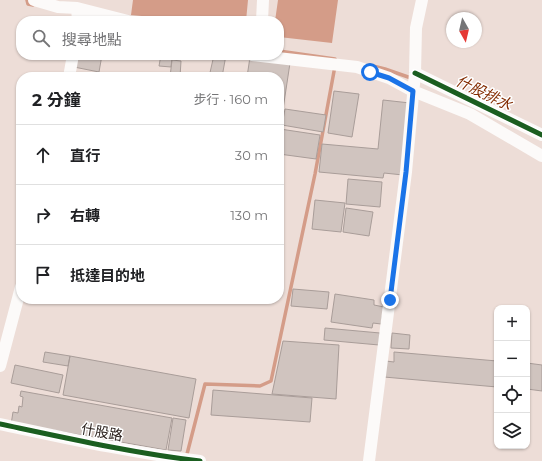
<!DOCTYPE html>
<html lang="zh-TW">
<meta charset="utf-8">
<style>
body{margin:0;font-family:Montserrat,"Noto Sans TC",sans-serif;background:#f6f6f6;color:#202124}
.controls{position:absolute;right:12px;bottom:12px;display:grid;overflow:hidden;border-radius:8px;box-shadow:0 1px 3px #0004}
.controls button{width:36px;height:36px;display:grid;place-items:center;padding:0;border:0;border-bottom:1px solid #e0e0e0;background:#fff;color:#202124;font:20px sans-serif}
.compass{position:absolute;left:446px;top:12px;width:36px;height:36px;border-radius:50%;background:#fff;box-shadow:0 1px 3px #0004;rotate:172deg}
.stop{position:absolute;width:12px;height:12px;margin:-9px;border:3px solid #1a73e8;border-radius:50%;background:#fff}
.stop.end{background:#1a73e8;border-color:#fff;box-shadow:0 1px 4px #0008}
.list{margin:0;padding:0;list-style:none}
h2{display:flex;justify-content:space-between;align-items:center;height:52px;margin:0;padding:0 16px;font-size:17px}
h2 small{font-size:13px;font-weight:400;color:#757577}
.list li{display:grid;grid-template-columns:26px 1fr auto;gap:12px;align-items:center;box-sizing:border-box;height:60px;padding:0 16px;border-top:1px solid #e0e0e0}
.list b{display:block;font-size:15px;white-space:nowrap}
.list em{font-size:13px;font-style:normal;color:#757577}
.icon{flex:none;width:22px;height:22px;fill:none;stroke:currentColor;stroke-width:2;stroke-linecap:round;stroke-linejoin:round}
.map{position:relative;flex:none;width:542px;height:461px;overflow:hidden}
.search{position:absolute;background:#fff;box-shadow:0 1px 3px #0004;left:16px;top:16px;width:268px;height:44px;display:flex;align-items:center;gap:10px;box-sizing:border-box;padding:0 14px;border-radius:16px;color:#757577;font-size:15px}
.panel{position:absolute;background:#fff;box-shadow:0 1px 3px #0004;left:16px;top:72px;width:268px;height:232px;border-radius:16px}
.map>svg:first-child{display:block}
.water{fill:#d49c88}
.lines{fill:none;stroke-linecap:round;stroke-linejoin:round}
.stream{stroke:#d49c88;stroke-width:3.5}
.building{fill:#d0c4bf;stroke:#a99d99}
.minor{stroke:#fcfaf9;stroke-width:12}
.cycleway-casing{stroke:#fff;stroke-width:8}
.cycleway{stroke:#1b5e20;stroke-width:5}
.route{stroke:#1a73e8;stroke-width:5}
.labels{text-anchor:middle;stroke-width:3;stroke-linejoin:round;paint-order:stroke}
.street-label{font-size:14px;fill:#2b211d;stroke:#fff}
.water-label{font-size:15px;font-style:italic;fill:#842d03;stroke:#fff}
</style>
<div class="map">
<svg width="542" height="461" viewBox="0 0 542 461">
<rect width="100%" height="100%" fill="#edddd7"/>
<path class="water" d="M133,0H248L246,21H195L131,15Z
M278,0H338L332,43L279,37V21H275Z"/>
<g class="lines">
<path class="stream" d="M27,0L28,4L33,5
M279,51L335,59
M369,65L385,69L411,78V77
M186,458L205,384L260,386L271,381L315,174L335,66"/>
</g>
<path class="building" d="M76,55H102L99,72L74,67Z
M161,55L172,57L171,67L159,66Z
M214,55H226L222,77H209Z
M250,57L290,63L280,129L320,135L316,159L279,154V77H247Z
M172,60L181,61L180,77H170Z
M334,91L359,94L352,137L328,133Z
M383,100L410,103L403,175L384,173L383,178L319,172L322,144L378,149Z
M285,109L326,115L323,132L282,125Z
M348,179L382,182L380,207L346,204Z
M315,200L345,203L341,232L312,229Z
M346,208L373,212L369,236L343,232Z
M293,289L329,292L327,309L291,306Z
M335,294L374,300V305L384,307L381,324L373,323L372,328L331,322Z
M325,328L380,333L379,345L324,340Z
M392,333L410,335L409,349L391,348Z
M283,341L339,345L336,399L272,394Z
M45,352L70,356L68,366L43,362Z
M394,352L497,361V387L384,377L386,361L394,362Z
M70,356L196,379L189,418L63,395Z
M527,363L542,365V391L527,389Z
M15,365L63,375L59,393L11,383Z
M213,390L312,398L310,422L211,415Z
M21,391L172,418L166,450L52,430L10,431L13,412L18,413L19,406L22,407L23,397L20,396Z
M173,418L186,420L181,451L168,450Z"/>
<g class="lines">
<path class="minor" d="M34,0L58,7L77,8L128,21
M77,8L78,21
M262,21L263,0
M252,55L357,67L389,78L413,91L470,114L542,156
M415,73L542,135
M69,77L73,55
M0,366L21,287
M0,424C66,438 133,453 200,461
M369,461L406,172L415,73L416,28L422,0"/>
<g class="cycleway-casing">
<path id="cycleway" d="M415,73L542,135
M0,424C66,438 133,453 200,461"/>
</g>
<use href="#cycleway" class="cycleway"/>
</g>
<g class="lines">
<path class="route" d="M370,72L389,78L413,91L406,172L390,300"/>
</g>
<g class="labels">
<g class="street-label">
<text transform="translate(102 432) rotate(10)" y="5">什股路</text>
</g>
<g class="water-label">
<text transform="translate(484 93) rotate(26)" y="5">什股排水</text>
</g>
</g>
</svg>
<div class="controls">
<button>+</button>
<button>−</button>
<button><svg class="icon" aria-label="locate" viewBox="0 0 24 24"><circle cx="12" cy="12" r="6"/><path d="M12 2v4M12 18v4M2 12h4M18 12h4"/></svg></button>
<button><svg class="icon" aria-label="layers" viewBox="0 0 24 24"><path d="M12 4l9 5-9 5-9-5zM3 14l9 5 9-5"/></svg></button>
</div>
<svg class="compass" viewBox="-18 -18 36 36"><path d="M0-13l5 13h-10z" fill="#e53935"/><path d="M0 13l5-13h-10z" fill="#757577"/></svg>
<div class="stop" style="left:370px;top:72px"></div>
<div class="stop end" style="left:390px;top:300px"></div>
<div class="search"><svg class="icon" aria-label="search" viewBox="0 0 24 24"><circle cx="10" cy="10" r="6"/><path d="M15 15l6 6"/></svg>搜尋地點</div>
<section class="panel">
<h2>2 分鐘<small>步行 · 160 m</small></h2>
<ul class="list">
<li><svg class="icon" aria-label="ahead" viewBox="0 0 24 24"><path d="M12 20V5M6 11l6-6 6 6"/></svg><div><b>直行</b></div><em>30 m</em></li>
<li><svg class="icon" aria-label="right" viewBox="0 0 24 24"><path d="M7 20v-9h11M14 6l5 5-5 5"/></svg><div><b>右轉</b></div><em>130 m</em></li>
<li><svg class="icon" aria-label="arrive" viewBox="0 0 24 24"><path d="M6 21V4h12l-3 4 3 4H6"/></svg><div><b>抵達目的地</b></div></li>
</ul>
</section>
</div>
